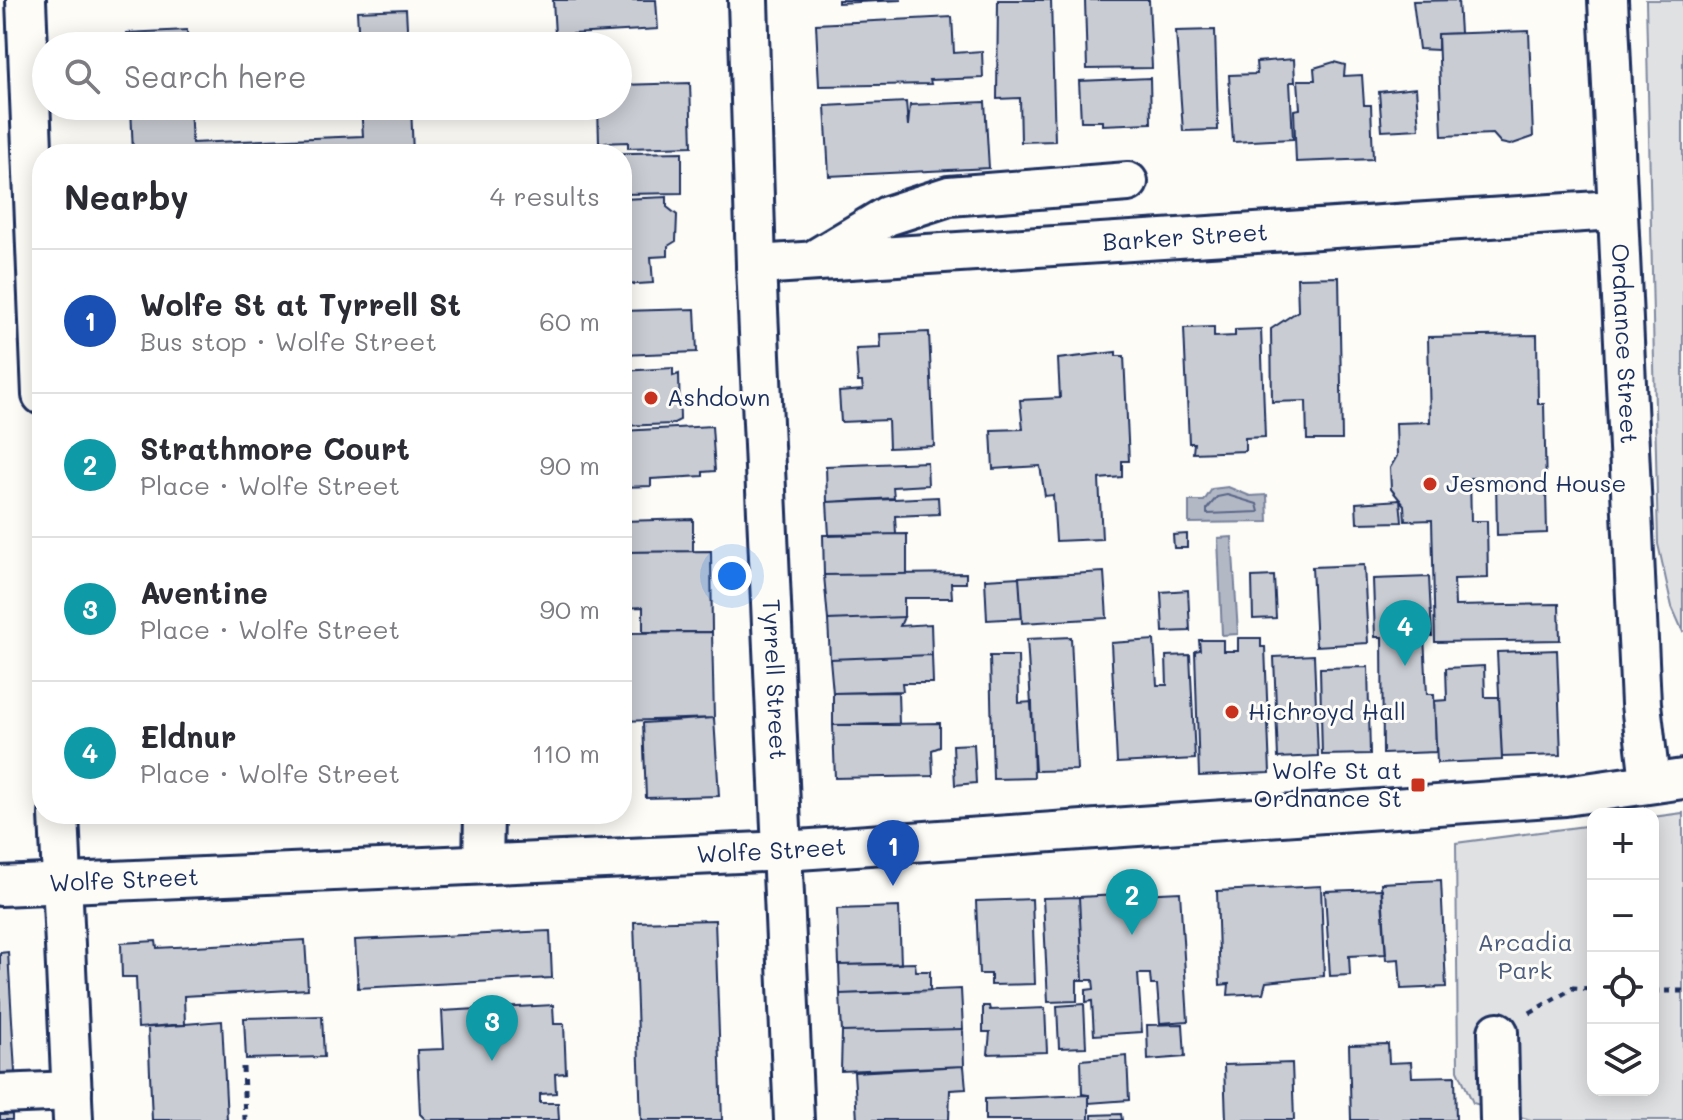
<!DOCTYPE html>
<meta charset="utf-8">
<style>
body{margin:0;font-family:Mali,sans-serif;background:#f2f2f3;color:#2b2b33}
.controls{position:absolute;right:24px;bottom:24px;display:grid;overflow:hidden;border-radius:16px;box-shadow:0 4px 20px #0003}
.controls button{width:72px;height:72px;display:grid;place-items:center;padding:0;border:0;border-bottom:2px solid #e1e1e2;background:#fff;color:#2b2b33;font:40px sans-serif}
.you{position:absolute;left:732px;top:576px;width:28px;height:28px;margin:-20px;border:6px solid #fff;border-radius:50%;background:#1a73e8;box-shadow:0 0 0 12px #1a73e833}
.badge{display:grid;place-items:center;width:52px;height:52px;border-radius:50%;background:#c8321e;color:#fff;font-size:26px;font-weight:700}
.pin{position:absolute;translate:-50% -66px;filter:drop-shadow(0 2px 4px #0008)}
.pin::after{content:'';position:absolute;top:42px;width:28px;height:24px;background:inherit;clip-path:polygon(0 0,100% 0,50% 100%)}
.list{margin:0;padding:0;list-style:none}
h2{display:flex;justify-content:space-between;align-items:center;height:104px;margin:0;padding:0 32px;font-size:34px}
h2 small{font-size:26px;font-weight:400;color:#7c7c81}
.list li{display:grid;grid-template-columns:52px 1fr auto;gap:24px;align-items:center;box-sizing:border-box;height:144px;padding:0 32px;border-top:2px solid #e1e1e2}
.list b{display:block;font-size:30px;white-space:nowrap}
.list p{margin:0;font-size:26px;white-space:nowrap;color:#7c7c81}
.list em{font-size:26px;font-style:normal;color:#7c7c81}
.icon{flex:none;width:44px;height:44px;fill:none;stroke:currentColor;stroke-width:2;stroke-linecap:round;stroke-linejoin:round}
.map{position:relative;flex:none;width:1683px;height:1120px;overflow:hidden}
.search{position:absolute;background:#fff;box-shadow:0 4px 20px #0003;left:32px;top:32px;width:600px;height:88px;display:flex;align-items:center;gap:20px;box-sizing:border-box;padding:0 28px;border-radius:44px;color:#7c7c81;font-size:30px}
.panel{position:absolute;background:#fff;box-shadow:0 4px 20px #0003;left:32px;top:144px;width:600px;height:680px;border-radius:32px}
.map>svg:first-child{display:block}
.green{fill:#e0e1e3;stroke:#7e88a0;stroke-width:2}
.water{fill:#b3b8c5;stroke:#76819c;stroke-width:2}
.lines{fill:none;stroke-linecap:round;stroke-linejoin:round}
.shore{stroke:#586687;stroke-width:2}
.building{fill:#c9ccd3;stroke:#1b2f5e;stroke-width:2}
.minor-casing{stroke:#1b2f5e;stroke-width:44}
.path{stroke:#1b2f5e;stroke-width:5;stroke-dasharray:6 6;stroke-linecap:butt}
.minor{stroke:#fdfcf7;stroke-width:38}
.poi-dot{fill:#c8321e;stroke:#fdfcf7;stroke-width:3}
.labels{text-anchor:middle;stroke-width:6;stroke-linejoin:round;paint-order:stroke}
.street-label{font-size:24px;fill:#1b2f5e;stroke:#fdfcf7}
.poi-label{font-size:24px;fill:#1b2f5e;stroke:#fdfcf7;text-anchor:start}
.park-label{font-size:24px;fill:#4c5c7f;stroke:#fdfcf7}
</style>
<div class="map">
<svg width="1683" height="1120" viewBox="0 0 1683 1120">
<rect width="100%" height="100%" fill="#fdfcf7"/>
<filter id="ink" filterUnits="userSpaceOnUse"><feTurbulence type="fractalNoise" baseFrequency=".0125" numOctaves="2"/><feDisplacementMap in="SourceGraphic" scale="16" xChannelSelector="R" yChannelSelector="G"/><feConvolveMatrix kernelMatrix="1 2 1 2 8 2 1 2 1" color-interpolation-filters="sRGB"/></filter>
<g filter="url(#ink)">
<path class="green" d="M1646,0H1683V632L1672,607L1658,544Z
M1683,813V1120H1531L1473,1103L1458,1070L1456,843L1593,825V1090H1653V817Z"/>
<path class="water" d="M1228,487L1250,496L1267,495L1268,522L1189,523V501H1204L1212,489Z
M1232,537L1238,634L1222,635L1218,538Z"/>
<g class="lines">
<path class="shore" d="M1227,495L1257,504L1259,512L1207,514V509L1217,497Z"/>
</g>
<path class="building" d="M553,0H656L658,29L555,35Z
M838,0H902L838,3Z
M998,0H1051L1055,141L1021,142L1020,98L997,99Z
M1085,0H1149L1152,68L1087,69Z
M1458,0L1460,33L1438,34V50L1419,49L1413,1Z
M406,9L408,46H359L357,11Z
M952,17L954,53L982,51L983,78L930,80L931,84L819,86L816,24Z
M187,30L188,46H128L127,33Z
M1215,30L1218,130L1183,131L1176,31Z
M1529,31L1533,137L1510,145L1501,143L1493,134L1442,136L1438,34Z
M1294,59L1295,82H1290L1293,139L1233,142L1229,75L1257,74L1256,62Z
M1334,62L1345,65L1344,76L1362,75L1364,105H1371L1373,159L1296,162L1294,110L1300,109L1298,80H1315L1314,68Z
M1150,78L1151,123L1102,125V121H1081L1079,81Z
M690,83L692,146L628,148V142L599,143L598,106H618L620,85Z
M1416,88L1419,129L1382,131L1379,92Z
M906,102L908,126L910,105L985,102L989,168L829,176L825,106Z
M131,106H190L192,143L363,136L361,106H411L413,154H133Z
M682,152V193L622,194V154H582Z
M667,197V207L677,215L676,241L668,246V256L651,257L653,283L622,285V199Z
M1339,277L1342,440H1307L1306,401L1272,402L1271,329L1298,311L1297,278Z
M695,309L697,352L622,355V311Z
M1214,327V337L1235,336V330L1261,329L1265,437L1245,438V451L1193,453L1194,443H1189L1184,328Z
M929,332L934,446L889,448L888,420L841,422L839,392L863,390L862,382H858L856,349L881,348L880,334Z
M1537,335L1538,404H1544L1547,533L1497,535L1496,478H1470L1471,521H1487L1488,578L1454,579L1455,606L1559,604L1560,640L1435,642L1432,520L1405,521L1404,505L1391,489L1390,468L1397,456L1396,423L1430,422L1428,337Z
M1116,352V356H1124L1129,461H1122V477L1099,479L1102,539L1056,541L1053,495L1045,496L1040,466L993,469L991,430L1023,429L1020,400L1060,398L1058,359Z
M673,368V376L679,374L680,420L672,424L622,426V371Z
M712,426L715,471L703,472V476L651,479V486L622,487V431Z
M927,462L928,485L893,487L894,498L827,502L826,466Z
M938,497L939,514L895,516L896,534L829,536L827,502Z
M1400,500L1402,522L1357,523L1356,503Z
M693,519V551L622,552V521Z
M907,534V574L824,575L823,535Z
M1187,534V548H1174L1173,535Z
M711,551L712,632H643V607L623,608L622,552Z
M1364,565L1368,643L1316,646L1312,567Z
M1104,572L1107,618L1022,623L1019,577Z
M966,573V583H951L952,598H904V617L828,620L824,575Z
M1274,576L1276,618L1253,619L1252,577Z
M1019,577L1022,618L987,620L985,579Z
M1429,577L1432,636H1424L1427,694H1434L1436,752L1383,754L1382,637H1375L1373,579Z
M1188,590L1190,631L1163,632L1161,592Z
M904,617L900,626L931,624L932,655L830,659L828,620Z
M712,632L714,718L622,721V633Z
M1071,637L1077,770L1035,771L1027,639Z
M1238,638H1261V647H1265L1270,773L1199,776L1195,651L1200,650L1199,640H1223V651H1238Z
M1154,640L1157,685H1167L1166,656L1190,655L1195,759L1117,763L1111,643Z
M1557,650L1561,755L1502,757L1497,652Z
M932,655L933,683H902L903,691L833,693L830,659Z
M1314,655L1318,756L1278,758L1274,657Z
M990,656H1018L1019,703L1032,702L1034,778L993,779Z
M1484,666L1485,697H1499L1502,760L1437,763L1434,701L1447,700L1446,668Z
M1368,667L1370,754L1322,755L1320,668Z
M898,692L899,725H833V693Z
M714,718L719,796L646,798L643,723Z
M940,723V747L932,750L933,776L835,778L833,725Z
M974,744L976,783L955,785L953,745Z
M1441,880L1446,987L1401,989L1399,959L1386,960L1381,883Z
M1321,886L1324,976L1266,982L1263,993L1228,995L1229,984L1220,985L1217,891Z
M1382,889L1386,954L1349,956L1350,975L1330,976L1325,891Z
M1180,892L1188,1021L1160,1023L1157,985H1151L1150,974H1138L1142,1032L1094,1035L1092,1001L1086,1002V990L1094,989L1093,980H1083L1079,897Z
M1079,897L1083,980H1077V1001L1048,1002L1043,898Z
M1032,899L1035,984L991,985V974H979L976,901Z
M899,907L901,964L839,965L837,909Z
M715,920L722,1120H641L634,922Z
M550,931L552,978L358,988L355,940Z
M305,940L308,989L184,996L185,1025L138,1028L136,977H122L121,943L156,941L157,948Z
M8,952L16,1089L0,1090V953Z
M915,963L916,971H930V991L840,994L839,965Z
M961,989L963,1029L842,1032L840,994Z
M1084,1004L1086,1047L1059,1048L1057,1006Z
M553,1005L554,1024H564L566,1073L555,1074L556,1093L540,1094V1103H558L559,1120H426L420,1114L417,1050L444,1049L442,1011Z
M983,1006H989L990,1010L1045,1008L1047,1052L988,1054L990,1032H983Z
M322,1016L324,1057L246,1059L244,1018Z
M222,1021L227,1120H152L148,1027Z
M1183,1024L1185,1057L1148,1060L1147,1025Z
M963,1029L964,1066L841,1071L842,1032Z
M1388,1044L1389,1063L1411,1062L1412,1077L1455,1076L1456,1120H1351L1349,1045Z
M1127,1056L1129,1100L1089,1103V1095L1082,1094L1081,1060Z
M1292,1063L1294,1120H1226L1224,1065Z
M964,1066L966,1089L950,1090L949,1120H857L854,1072Z
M1089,1095V1120H985V1099Z
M0,1112H12V1120H0Z
M1121,1114L1122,1120H1092V1115Z"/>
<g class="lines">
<g class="minor-casing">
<g id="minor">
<path d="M26,0L42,395"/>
<path id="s1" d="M748,0L756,265L794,1120"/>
<path id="s2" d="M1608,0L1641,704L1650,782"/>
<path d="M817,258L887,216L949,196L1128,182"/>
<path id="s3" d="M756,265L1615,210"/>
<path d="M59,814L73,1120"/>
<path d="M483,864L484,814"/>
<path id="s4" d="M0,886L784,851L1565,796L1683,779"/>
<path d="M1498,1032L1500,1120"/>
<path d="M0,1094L72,1091"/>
</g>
</g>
<path class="path" d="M1653,991H1683
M1530,1013L1573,988L1593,989
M243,1067L245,1120"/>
<use href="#minor" class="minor"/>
</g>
</g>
<g class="poi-dot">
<circle cx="651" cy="398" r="8"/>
<circle cx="1430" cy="484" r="8"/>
<circle cx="1232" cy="712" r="8"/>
<rect x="1410" y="777" width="16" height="16" rx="4"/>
</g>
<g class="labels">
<g class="street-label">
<text dy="8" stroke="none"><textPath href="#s3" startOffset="430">Barker Street</textPath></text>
<text dy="8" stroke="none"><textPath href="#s2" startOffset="344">Ordnance Street</textPath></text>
<text dy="8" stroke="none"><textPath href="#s1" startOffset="680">Tyrrell Street</textPath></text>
<text dy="8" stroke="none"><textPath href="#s4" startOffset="772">Wolfe Street</textPath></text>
<text dy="8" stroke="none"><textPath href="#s4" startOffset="124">Wolfe Street</textPath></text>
</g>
<g class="poi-label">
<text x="667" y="406">Ashdown</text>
<text x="1446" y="492">Jesmond House</text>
<text x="1248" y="720">Hichroyd Hall</text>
<text x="1402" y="779" text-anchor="end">Wolfe St at<tspan x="1402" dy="28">Ordnance St</tspan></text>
</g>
<g class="park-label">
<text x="1525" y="951">Arcadia<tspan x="1525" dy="28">Park</tspan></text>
</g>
</g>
</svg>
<div class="controls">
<button>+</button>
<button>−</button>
<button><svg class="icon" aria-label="locate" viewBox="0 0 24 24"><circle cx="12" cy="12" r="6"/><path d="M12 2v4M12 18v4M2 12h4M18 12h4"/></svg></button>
<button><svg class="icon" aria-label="layers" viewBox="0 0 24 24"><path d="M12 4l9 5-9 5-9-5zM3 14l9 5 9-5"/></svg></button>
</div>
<div class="you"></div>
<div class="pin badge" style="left:893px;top:886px;background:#1a4fb4">1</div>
<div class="pin badge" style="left:1132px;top:935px;background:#0f9aa8">2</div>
<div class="pin badge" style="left:492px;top:1061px;background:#0f9aa8">3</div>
<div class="pin badge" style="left:1405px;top:666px;background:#0f9aa8">4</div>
<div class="search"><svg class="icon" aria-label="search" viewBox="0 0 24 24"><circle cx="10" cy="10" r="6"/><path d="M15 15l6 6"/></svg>Search here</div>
<section class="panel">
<h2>Nearby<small>4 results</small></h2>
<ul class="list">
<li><span class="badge" style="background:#1a4fb4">1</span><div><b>Wolfe St at Tyrrell St</b><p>Bus stop · Wolfe Street</p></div><em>60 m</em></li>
<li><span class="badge" style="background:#0f9aa8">2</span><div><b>Strathmore Court</b><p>Place · Wolfe Street</p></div><em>90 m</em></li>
<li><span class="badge" style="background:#0f9aa8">3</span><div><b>Aventine</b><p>Place · Wolfe Street</p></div><em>90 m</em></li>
<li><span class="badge" style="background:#0f9aa8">4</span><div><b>Eldnur</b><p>Place · Wolfe Street</p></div><em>110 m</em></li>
</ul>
</section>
</div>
